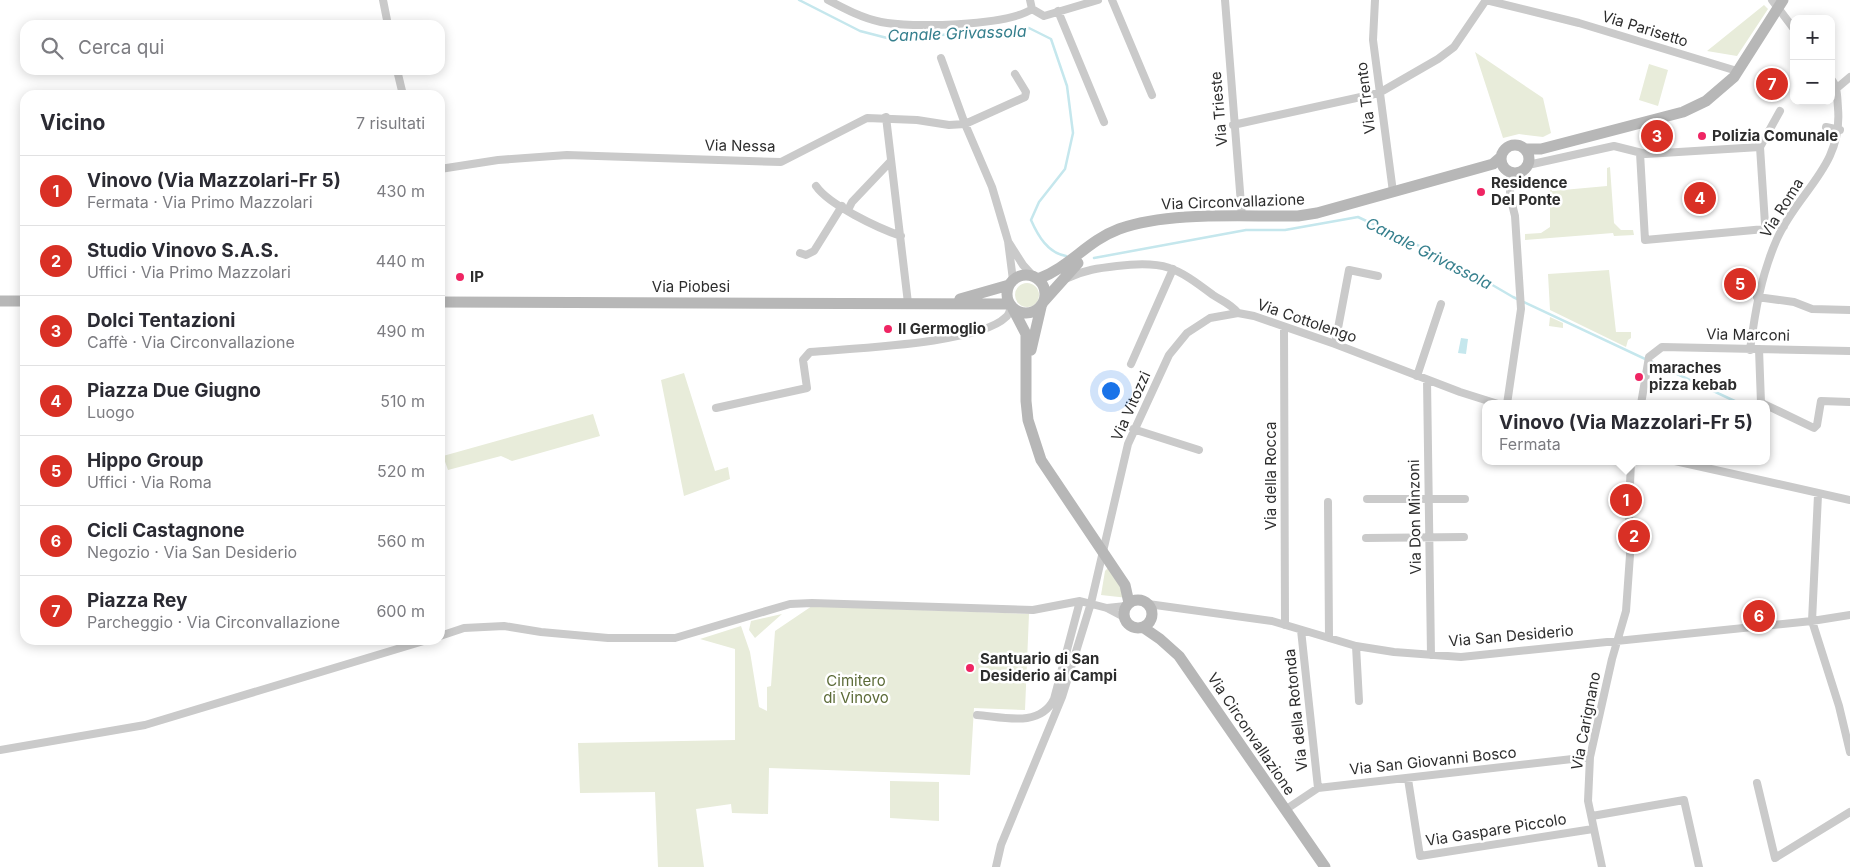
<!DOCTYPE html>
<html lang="it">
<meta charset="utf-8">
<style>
body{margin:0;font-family:Inter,sans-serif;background:#f7f7f7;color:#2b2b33}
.controls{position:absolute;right:15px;top:15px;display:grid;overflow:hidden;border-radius:10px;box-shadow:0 2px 12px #0003}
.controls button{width:45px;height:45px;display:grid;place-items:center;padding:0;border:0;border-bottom:1px solid #e1e1e2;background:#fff;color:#2b2b33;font:25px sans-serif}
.you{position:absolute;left:1110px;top:390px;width:18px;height:18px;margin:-12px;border:4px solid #fff;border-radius:50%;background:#1a73e8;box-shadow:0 0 0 8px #1a73e833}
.badge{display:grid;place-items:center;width:32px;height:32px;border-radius:50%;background:#d93025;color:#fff;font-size:16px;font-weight:700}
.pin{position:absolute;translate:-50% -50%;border:2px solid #fff;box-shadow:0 1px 5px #0006}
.popup{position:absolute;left:1482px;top:400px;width:288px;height:65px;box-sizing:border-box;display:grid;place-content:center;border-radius:10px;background:#fff;filter:drop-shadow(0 1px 4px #0005);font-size:16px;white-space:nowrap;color:#7c7c81}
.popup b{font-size:19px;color:#2b2b33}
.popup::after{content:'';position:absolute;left:50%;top:100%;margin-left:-10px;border:10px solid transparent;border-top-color:#fff}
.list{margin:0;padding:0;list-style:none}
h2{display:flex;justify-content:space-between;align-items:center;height:65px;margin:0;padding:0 20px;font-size:21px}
h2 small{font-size:16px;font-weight:400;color:#7c7c81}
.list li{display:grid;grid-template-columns:32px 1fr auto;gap:15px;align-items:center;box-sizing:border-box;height:70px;padding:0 20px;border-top:1px solid #e1e1e2}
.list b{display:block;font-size:19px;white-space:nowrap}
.list p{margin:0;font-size:16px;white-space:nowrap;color:#7c7c81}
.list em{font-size:16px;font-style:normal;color:#7c7c81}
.icon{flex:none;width:28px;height:28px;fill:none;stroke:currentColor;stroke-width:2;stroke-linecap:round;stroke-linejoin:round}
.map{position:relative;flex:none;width:1850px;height:867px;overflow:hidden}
.search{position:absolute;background:#fff;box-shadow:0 2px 12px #0003;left:20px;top:20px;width:425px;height:55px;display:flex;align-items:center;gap:12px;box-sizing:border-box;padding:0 18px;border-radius:15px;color:#7c7c81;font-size:19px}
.panel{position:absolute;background:#fff;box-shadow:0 2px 12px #0003;left:20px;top:90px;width:425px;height:555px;border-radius:15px}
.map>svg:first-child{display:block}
.green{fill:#e8ecda}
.water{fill:#c5e7ed}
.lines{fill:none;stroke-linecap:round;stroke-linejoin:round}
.stream{stroke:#c5e7ed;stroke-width:2.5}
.street{stroke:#cacaca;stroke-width:8}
.secondary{stroke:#b7b7b7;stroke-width:11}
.poi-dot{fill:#ef2563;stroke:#fff;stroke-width:2}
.labels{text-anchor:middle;stroke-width:5;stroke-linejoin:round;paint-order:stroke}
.street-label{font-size:15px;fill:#2d2d2d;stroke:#fff}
.poi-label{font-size:15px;font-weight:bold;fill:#2d2d2d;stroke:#fff;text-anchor:start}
.park-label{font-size:15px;fill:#5c6b38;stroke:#fff}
.water-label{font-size:16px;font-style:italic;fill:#357f8d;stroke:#fff}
</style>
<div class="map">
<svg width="1850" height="867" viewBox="0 0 1850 867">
<rect width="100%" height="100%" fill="#fff"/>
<path class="green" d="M1764,5L1768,9L1737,56L1707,51Z
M1475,52L1543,98L1551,133L1543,137L1519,134L1503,138Z
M1649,64L1668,70L1658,106L1639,100Z
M1610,167L1614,223L1621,230H1633L1634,235L1614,236L1613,233L1525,240V234L1541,233L1550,227V179L1552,191L1607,186V168Z
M1609,270L1616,332H1631V338L1628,340L1626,347L1550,310L1548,274Z
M1015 295a12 12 0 1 1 24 0a12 12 0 1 1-24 0Z
M1550,317L1563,323V328L1549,326Z
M684,373L715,471L728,467L730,479L684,496L661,380Z
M593,414L600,436L512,461L501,456L448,470L443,456Z
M1109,567L1128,598L1101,595L1105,571Z
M812,606L1029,614L1025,710L974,708L970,775L769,768L768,814L732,813L731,804L696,809L704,867H658L655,792L580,793L578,743L735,740V649L700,639L741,626L750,652L759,707L767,711V687L771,686L775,631Z
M782,614L755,638L749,630L751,621Z
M890,781L939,782V821L890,818Z"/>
<path class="water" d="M1461,338L1468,339L1466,354L1458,353Z"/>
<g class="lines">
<path class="stream" d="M799,0L860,31L891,39L1029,28L1051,39L1067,86L1073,133L1065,169L1039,202L1031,220C1038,236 1048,253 1066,256
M1094,258L1246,230H1285L1358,217L1453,262L1513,297L1741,404"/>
<path class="street" d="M383,0L388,25
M828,0C845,9 862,18 881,22C910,28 1007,26 1032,9
M1030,0L1032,9L1044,16L1098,0
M1112,0L1152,95
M1225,0L1242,217
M1375,0L1373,40L1393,192
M1486,0L1579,23L1737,71
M1772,0L1794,29
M1058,11L1104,122
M941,58L965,124L992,187L1008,241L1013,280
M397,70L403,95
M1837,88L1850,77
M1780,111L1760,147L1765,224L1784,226
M886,117L908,303
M1233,125L1379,93L1438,59L1454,47L1486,0
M1826,127L1840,130
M1640,153L1645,240L1765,229V224
M1528,165L1614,146L1646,154L1760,147
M440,169L498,160L567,155L781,162L867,118L917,120L949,125L965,124L1025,97L1026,92L1015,74
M816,186C829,205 878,228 901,236
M1511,187L1520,173
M848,210L852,202L890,162
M1009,243L1023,265L1033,276
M800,253L806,255L814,251L842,206
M1068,278C1084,270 1099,268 1117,266C1164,260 1176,267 1213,295C1222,301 1231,304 1238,313
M1757,297L1794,302L1812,309L1850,310
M1284,327L1285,625
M1335,344L1349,270L1378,276
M1759,349L1761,403L1764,404
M1750,350C1755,312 1761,275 1777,239C1798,191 1843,167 1838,108C1837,97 1838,87 1831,79
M1131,364L1173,269
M1417,376L1441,304
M1427,380L1431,655
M1507,404L1521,309L1515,216L1510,196V172
M1641,404L1649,357L1662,347L1850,351
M1766,405L1814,428L1817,425L1821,401L1850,402
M716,408L807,388L803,360L810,352C852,348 979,344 1006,317C1009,315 1010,310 1011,307
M1133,429L1199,450
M1675,461L1850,500
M1818,495L1812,621L1839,706L1850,752
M1367,499H1465
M1328,502L1329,638
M1366,538L1464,537
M1148,604L1272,621L1356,646L1394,652L1461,657L1812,621L1850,615
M1107,608L1126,606
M1301,630L1318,788
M440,636L464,628L504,626L541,632L608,638H675L790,604L812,603L1033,610L1080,601L1107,608L1124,617
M1356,646L1359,701
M977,715C1003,717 1040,728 1054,699L1080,601
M0,750L145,725L427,640
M1408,779L1420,856L1593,829
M1757,783L1775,858L1850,812
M1285,810L1318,788L1590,757
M1592,816L1684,800L1699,867
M996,867L1001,845L1062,697L1091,603L1128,444L1169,355L1187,333L1210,318L1238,313L1254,316L1335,344L1460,392L1498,404
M1602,867L1588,801L1590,757L1612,659L1626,611L1630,555L1629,508L1631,461"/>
<path class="secondary" d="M1501 159a14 14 0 1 1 28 0a14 14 0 1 1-28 0Z
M1526,149H1541L1683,112L1706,101L1734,77L1783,0
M1007 294a19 19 0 1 1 38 0a19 19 0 1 1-38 0Z
M1038,279C1070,267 1087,241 1119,229C1170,211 1243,217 1298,216L1317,213L1493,164L1501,157
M960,299L1009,285
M0,301H25
M1044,301L1078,263
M440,302L1009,304
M1013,309L1026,334V401L1028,420L1041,460L1125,585L1129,603
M1031,350L1041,307
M1124 614a14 14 0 1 1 28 0a14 14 0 1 1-28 0Z
M1144,628L1160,639L1179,656L1325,867"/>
</g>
<g class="poi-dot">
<circle cx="1702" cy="136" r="5"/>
<circle cx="1481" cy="192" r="5"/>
<circle cx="460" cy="277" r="5"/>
<circle cx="888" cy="329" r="5"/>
<circle cx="1639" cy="377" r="5"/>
<circle cx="970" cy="668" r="5"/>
</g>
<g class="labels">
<g class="street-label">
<text transform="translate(1645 29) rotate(17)" y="5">Via Parisetto</text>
<text transform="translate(1366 98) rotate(-97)" y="5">Via Trento</text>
<text transform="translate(1219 109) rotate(-95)" y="5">Via Trieste</text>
<text transform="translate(740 146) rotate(1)" y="5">Via Nessa</text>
<text transform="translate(1233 202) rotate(-2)" y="5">Via Circonvallazione</text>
<text transform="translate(1782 208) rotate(-58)" y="5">Via Roma</text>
<text x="691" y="292">Via Piobesi</text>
<text transform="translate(1307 321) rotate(19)" y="5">Via Cottolengo</text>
<text transform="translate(1748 335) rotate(1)" y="5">Via Marconi</text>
<text transform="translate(1131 406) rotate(-66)" y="5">Via Vitozzi</text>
<text transform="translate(1271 476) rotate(-90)" y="5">Via della Rocca</text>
<text transform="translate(1415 517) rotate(-91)" y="5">Via Don Minzoni</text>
<text transform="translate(1511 636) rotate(-5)" y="5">Via San Desiderio</text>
<text transform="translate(1296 710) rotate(-96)" y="5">Via della Rotonda</text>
<text transform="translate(1586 721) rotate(-79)" y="5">Via Carignano</text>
<text transform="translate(1251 734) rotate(56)" y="5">Via Circonvallazione</text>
<text transform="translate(1433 761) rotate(-6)" y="5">Via San Giovanni Bosco</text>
<text transform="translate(1496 830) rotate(-9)" y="5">Via Gaspare Piccolo</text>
</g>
<g class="poi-label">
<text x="1712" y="141">Polizia Comunale</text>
<text x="1491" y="188">Residence<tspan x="1491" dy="17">Del Ponte</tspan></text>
<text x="470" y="282">IP</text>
<text x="898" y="334">Il Germoglio</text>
<text x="1649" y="373">maraches<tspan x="1649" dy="17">pizza kebab</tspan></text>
<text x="980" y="664">Santuario di San<tspan x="980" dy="17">Desiderio ai Campi</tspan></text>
</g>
<g class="park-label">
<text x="856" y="686">Cimitero<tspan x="856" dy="17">di Vinovo</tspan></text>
</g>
<g class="water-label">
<text transform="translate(957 33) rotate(-2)" y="6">Canale Grivassola</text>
<text transform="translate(1429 253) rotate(27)" y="6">Canale Grivassola</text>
</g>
</g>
</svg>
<div class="controls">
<button>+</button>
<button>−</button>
</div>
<div class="you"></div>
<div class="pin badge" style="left:1626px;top:500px">1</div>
<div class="popup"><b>Vinovo (Via Mazzolari-Fr 5)</b>Fermata</div>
<div class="pin badge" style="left:1634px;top:536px">2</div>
<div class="pin badge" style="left:1657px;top:136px">3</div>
<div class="pin badge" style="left:1700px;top:198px">4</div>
<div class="pin badge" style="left:1740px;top:284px">5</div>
<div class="pin badge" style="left:1759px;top:616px">6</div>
<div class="pin badge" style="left:1772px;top:84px">7</div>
<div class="search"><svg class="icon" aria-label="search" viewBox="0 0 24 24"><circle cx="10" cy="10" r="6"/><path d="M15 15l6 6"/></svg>Cerca qui</div>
<section class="panel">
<h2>Vicino<small>7 risultati</small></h2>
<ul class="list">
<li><span class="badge">1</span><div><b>Vinovo (Via Mazzolari-Fr 5)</b><p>Fermata · Via Primo Mazzolari</p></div><em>430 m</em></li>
<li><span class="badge">2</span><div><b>Studio Vinovo S.A.S.</b><p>Uffici · Via Primo Mazzolari</p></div><em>440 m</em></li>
<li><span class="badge">3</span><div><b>Dolci Tentazioni</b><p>Caffè · Via Circonvallazione</p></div><em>490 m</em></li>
<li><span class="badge">4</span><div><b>Piazza Due Giugno</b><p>Luogo</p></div><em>510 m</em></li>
<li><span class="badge">5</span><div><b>Hippo Group</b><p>Uffici · Via Roma</p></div><em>520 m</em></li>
<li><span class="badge">6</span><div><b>Cicli Castagnone</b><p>Negozio · Via San Desiderio</p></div><em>560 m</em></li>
<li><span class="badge">7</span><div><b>Piazza Rey</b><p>Parcheggio · Via Circonvallazione</p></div><em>600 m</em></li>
</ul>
</section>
</div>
